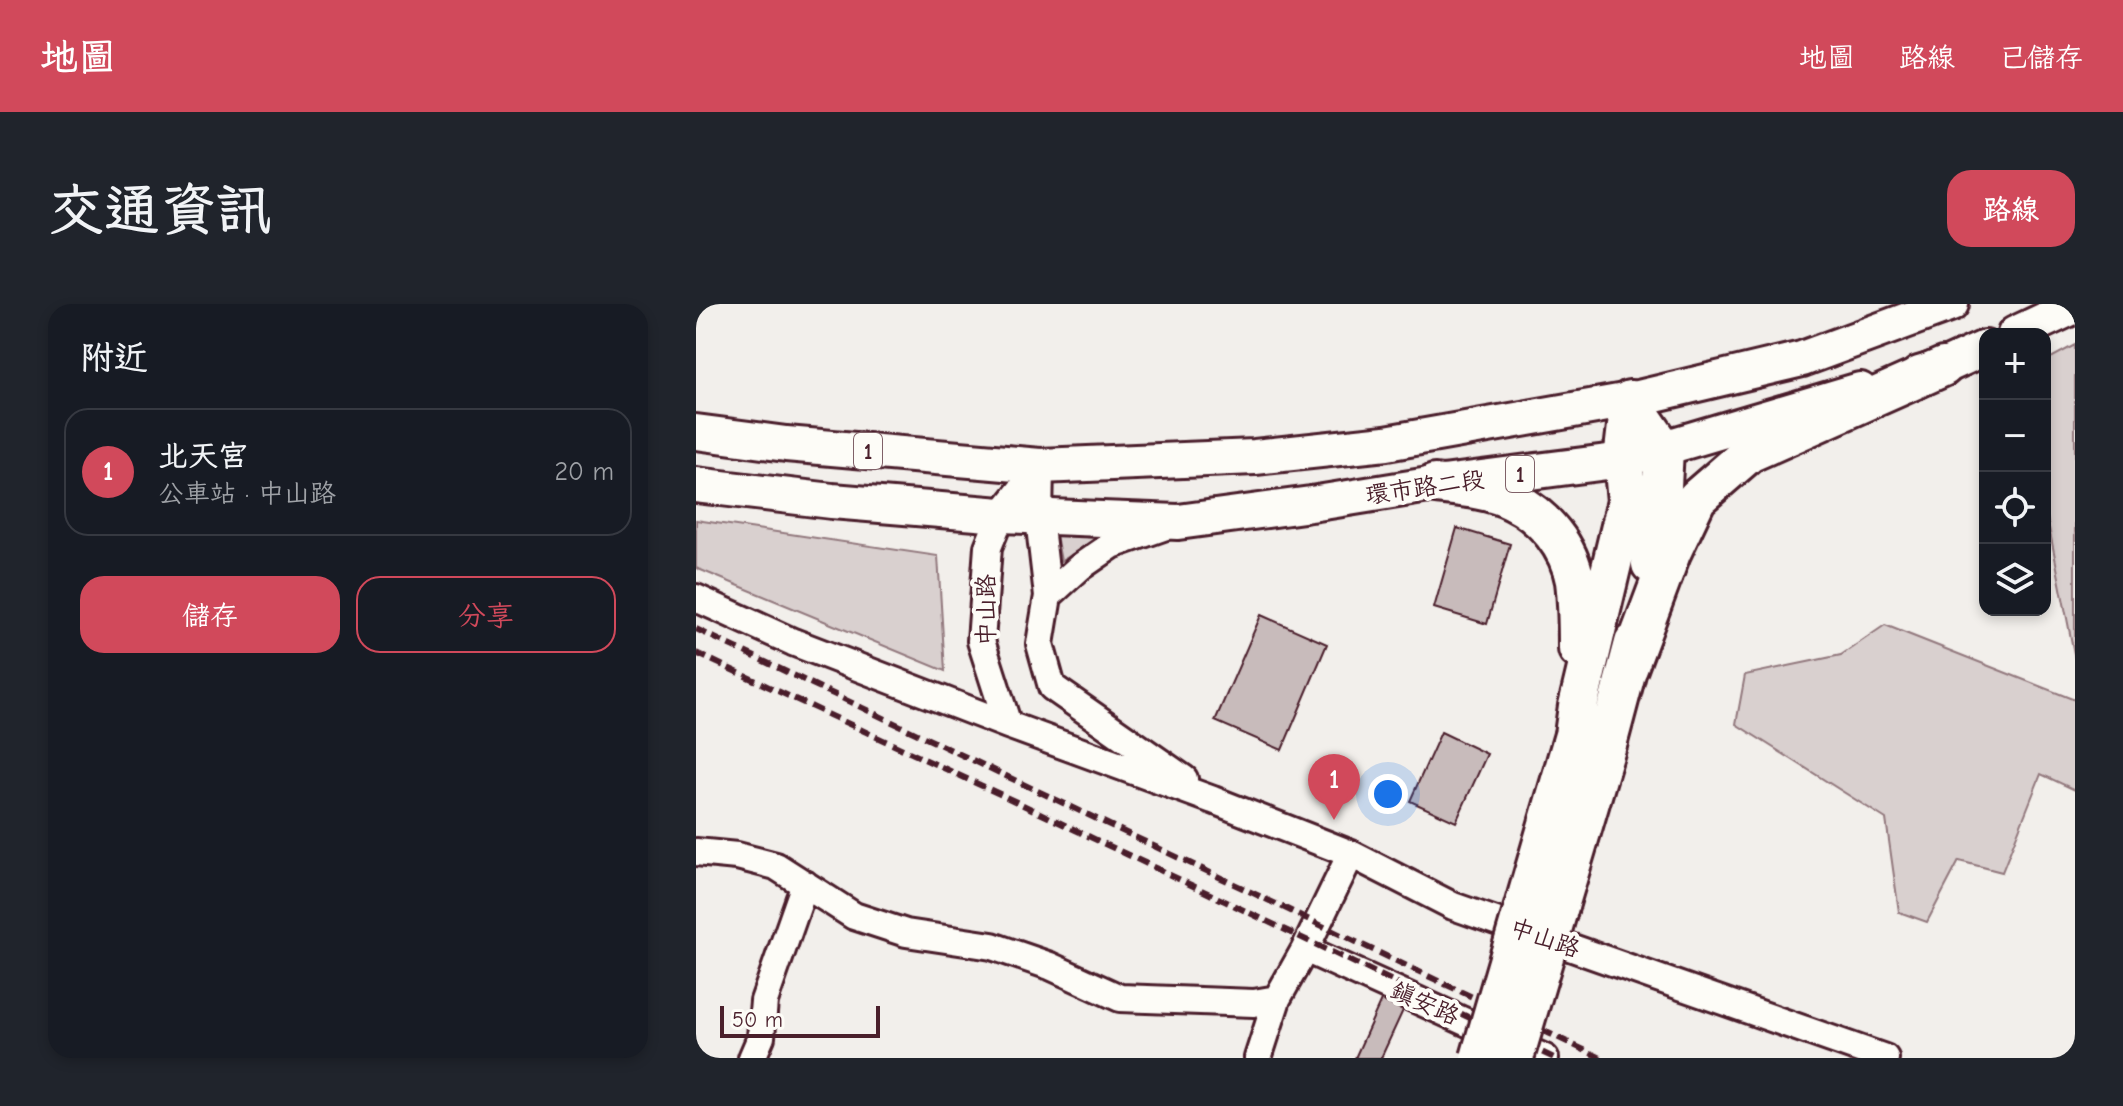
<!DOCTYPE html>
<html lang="zh-TW">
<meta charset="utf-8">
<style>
body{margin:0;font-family:"Comic Neue","LXGW WenKai TC",sans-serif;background:#20242c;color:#f1f3f6}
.controls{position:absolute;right:24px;top:24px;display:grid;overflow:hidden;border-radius:16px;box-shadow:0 4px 12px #0003}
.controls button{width:72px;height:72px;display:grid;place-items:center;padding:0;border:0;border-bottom:2px solid #363941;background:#171b24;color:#f1f3f6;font:40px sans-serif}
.scale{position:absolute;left:24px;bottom:20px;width:160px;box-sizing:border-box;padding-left:8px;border:4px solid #4a1f2b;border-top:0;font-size:22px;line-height:28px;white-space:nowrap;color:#4a1f2b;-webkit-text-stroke:6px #fdfcf7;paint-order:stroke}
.you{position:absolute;left:692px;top:490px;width:28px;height:28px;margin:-20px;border:6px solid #fff;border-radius:50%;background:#1a73e8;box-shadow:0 0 0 12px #1a73e833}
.badge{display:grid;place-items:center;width:52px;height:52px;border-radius:50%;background:#d1495b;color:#fff;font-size:26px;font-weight:700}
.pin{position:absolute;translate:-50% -66px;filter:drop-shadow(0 2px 4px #0008)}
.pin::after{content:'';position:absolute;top:42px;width:28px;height:24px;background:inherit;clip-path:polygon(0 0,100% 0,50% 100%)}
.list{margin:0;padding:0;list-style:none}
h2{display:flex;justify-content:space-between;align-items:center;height:104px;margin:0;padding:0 32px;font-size:34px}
h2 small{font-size:26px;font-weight:400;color:#9ea1a6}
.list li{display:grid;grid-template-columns:52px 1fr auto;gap:24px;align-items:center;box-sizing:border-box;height:128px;margin:0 16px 16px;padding:0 16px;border:2px solid #363941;border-radius:24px}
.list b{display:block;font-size:30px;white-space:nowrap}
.list p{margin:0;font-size:26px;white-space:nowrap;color:#9ea1a6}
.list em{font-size:26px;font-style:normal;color:#9ea1a6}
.actions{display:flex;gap:16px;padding:24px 32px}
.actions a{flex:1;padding:18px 0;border:2px solid #d1495b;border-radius:24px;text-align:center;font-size:28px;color:#d1495b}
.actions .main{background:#d1495b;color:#fff}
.icon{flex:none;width:44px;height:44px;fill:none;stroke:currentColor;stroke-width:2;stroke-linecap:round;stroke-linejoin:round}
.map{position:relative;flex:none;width:1379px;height:754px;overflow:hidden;border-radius:24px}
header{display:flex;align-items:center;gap:48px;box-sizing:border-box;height:112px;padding:0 40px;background:#d1495b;color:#fff}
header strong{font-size:38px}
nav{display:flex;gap:44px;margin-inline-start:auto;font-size:28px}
.intro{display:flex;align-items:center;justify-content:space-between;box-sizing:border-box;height:192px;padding:0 48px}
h1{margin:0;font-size:56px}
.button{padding:20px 36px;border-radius:24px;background:#d1495b;color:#fff;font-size:28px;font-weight:700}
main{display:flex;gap:48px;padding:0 48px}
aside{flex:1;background:#171b24;border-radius:24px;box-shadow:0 4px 12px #0003}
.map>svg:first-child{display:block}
.green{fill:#d9d0cf;stroke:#92787d;stroke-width:2}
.building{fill:#c8bbbb;stroke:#4a1f2b;stroke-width:2}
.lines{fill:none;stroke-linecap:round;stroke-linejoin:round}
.minor-casing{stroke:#4a1f2b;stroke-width:32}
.major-casing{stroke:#4a1f2b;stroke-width:40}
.highway-casing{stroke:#4a1f2b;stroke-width:44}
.minor{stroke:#fdfcf7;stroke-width:26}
.major{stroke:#fdfcf7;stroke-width:34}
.highway{stroke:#fdfcf7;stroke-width:38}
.rail{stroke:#4a1f2b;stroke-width:6;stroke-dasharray:12 6;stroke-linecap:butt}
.highway-bridge-casing{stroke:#4a1f2b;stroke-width:44;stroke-linecap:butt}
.highway-bridge{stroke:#fdfcf7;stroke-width:38}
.labels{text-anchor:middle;stroke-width:8;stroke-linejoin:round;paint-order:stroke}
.shield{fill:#fdfcf7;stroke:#806168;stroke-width:2}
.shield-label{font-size:22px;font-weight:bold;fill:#4a1f2b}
.street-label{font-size:24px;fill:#4a1f2b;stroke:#fdfcf7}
</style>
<header>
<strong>地圖</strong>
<nav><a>地圖</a><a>路線</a><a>已儲存</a></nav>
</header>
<div class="intro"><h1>交通資訊</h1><a class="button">路線</a></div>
<main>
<aside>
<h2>附近<small></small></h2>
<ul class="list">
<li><span class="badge">1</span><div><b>北天宮</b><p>公車站 · 中山路</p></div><em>20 m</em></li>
</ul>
<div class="actions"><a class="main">儲存</a><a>分享</a></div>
</aside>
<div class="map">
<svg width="1379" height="754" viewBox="0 0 1379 754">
<rect width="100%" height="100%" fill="#f2efeb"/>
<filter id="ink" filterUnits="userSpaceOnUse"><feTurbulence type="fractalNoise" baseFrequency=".0125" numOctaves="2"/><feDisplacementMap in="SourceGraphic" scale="16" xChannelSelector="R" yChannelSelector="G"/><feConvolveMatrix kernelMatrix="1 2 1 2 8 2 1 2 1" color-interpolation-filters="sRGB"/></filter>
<g filter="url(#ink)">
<path class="green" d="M1379,41V355L1349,203V57Z
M0,216L242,252L249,367L0,264Z
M360,231L404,234L365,257Z
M1189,321L1379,396V486L1345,470L1306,568L1263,557L1231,618L1203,608L1190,515L1040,420L1049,371L1145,351Z"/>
<path class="building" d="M761,224L814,240L791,320L738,304Z
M565,311L631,340L586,446L519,417Z
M745,428L791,450L760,518L714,497Z
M687,692L709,702L685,754H659Z"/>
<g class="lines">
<g class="minor-casing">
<path id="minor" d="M344,162L343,214L352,292L344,340L356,383L488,475
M352,292L384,263L416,241L470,222
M0,294L97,338L312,421L517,496L655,550L757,602L1189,754
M312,421L285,337L292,243L305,211L344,162
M0,548L41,552L80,562L158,612L210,629L296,642L354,662L424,694L558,699L581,695L609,645L655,550
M609,645L849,754
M56,754L65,733L68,697L109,580
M562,754L581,695"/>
</g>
<g class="major-casing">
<path id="major" d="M1319,30L1379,2
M1223,70L1247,63L1289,44
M0,128L90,140L344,162L559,153L690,139L934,96L1106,55L1255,0
M0,181L136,197L305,211L482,218L615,200L739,180L927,156L1164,86"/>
</g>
<g class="highway-casing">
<path id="highway" d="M934,96L968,145L964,219L955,260
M739,180C765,183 794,185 817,197C848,212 873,243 879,277C882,300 882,322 882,345
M932,364L975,249L1001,194L1053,149L1247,63
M878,431L882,402L931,197L927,156L934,96
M912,437L938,339"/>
</g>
<use href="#minor" class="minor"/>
<use href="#major" class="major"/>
<use href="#highway" class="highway"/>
<path class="rail" d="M0,325L905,754
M0,349L325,500L858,754"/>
<g class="highway-bridge-casing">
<path id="highway-bridge" d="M784,754L878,431
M818,754L912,437"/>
</g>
<use href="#highway-bridge" class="highway-bridge"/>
</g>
</g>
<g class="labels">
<g class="shield">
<rect x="158" y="129" width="28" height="36" rx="6"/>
<rect x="810" y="152" width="28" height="36" rx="6"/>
</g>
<g class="shield-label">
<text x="172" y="155">1</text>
<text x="824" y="178">1</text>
</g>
<g class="street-label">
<text transform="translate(729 183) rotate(-8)" y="8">環市路二段</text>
<text transform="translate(290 306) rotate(-90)" y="8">中山路</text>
<text transform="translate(849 634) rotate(19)" y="8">中山路</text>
<text transform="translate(729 699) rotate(24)" y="8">鎮安路</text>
</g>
</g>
</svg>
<div class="controls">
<button>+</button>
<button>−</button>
<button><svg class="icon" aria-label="locate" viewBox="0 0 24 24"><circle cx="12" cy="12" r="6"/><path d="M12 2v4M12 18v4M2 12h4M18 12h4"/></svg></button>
<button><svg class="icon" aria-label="layers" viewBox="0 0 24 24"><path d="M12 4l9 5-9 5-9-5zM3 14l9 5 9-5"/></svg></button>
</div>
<div class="scale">50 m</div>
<div class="you"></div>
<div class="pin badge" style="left:638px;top:516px">1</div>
</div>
</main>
